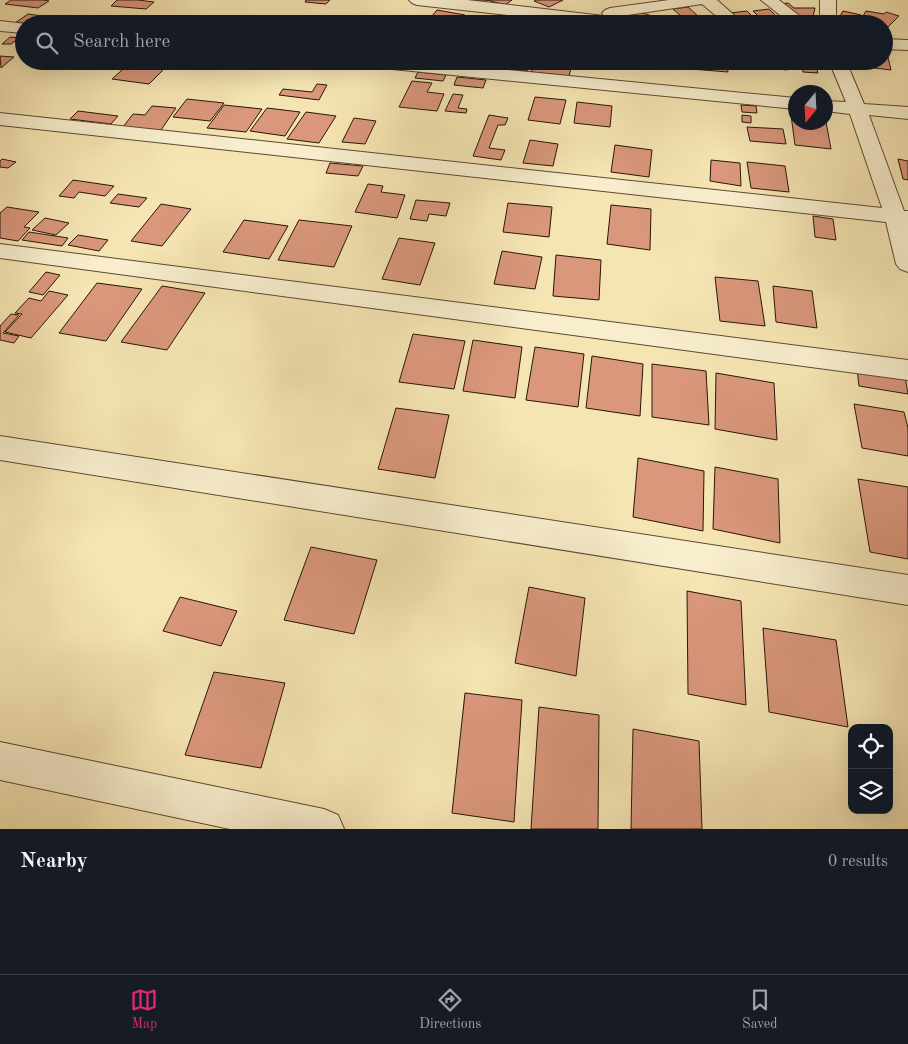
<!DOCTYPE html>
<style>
body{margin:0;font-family:"Old Standard TT",serif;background:#242831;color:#f1f3f6}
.controls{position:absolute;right:15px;bottom:15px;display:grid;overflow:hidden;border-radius:10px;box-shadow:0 5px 20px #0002}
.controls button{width:45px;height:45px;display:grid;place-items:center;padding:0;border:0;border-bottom:1px solid #363941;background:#171b24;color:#f1f3f6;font:25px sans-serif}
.compass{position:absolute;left:788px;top:85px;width:45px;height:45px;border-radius:50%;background:#171b24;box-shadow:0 5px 20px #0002;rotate:198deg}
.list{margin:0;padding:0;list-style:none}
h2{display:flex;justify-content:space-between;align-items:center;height:65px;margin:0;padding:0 20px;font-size:21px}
h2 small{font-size:16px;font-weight:400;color:#9ea1a6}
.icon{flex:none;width:28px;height:28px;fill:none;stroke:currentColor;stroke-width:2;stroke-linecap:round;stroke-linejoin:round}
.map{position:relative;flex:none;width:908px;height:829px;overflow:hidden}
.search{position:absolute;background:#171b24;box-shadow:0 5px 20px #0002;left:15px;right:15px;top:15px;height:55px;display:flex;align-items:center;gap:12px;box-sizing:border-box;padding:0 18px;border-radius:28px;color:#9ea1a6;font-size:19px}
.sheet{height:145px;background:#171b24}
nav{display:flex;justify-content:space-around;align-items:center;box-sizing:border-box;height:70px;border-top:1px solid #363941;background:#171b24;font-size:14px;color:#9ea1a6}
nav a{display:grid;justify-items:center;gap:2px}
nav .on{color:#db2777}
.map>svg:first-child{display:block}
.building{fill:#da977c;stroke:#281608}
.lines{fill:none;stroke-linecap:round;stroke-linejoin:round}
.minor-casing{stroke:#5b4a32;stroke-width:2}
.minor{fill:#f8eecd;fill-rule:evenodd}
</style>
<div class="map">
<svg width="908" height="829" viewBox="0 0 908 829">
<rect width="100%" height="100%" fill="#f5e5b2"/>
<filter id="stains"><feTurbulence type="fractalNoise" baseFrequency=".004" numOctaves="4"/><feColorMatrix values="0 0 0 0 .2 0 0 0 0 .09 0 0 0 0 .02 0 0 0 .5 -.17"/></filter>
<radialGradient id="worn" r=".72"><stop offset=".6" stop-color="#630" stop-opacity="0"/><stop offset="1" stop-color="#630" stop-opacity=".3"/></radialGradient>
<path class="building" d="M11,0H43L49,1L38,8L5,4Z
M117,0H138L154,2L146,9L111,6Z
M306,0H330L326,4L305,2Z
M475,0H512L505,5L487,0L483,3Z
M535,0H563L549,7L534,1Z
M788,3L794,8H815L813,17H796L780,4Z
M688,7L699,17L690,18L696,23L709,20L714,24H690L673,9Z
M769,9L778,18L761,19L753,11Z
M437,10L465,15L457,24L426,23Z
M747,11L757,21L741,23L730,13Z
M843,11L861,15L858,20L840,16Z
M866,11L884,14L886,12L899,16L888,27L884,26V24L860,21Z
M639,12L649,15L663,20L652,24L632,16Z
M28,14L64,19L58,24L15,23Z
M137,19L162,21L159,24H132Z
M10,37L19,38L11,44H2Z
M884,49H886L891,70L850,65L849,61H884Z
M0,56L14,57L1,68Z
M132,61H147L169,64L149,84L112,79Z
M453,61H491L490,65Z
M495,61H530L527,71L493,68Z
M534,61H573L569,76L531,72Z
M690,61H726L728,72L691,69Z
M775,61L815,64L818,73L803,72L802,68L786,67L787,70L777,69Z
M418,72L446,75L443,81L415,78Z
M457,77L486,80L483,88L454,85Z
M412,81L432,83L427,92L444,94L437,111L399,107Z
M317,84L327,85L319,100L279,95L283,89L312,92Z
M453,94L463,95L458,108L467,109L466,113L445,111Z
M535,97L566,100L560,124L528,120Z
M187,99L224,103L210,121L173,117Z
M577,102L612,106L610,127L574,123Z
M224,105L262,109L246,132L207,128Z
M741,105L756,106L757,113L742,112Z
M152,106L176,108L161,130L123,127L133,114L145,115Z
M267,108L300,112L285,136L250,131Z
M78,111L118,116L111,124L70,119Z
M306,112L336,116L319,143L287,139Z
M489,115L508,118L505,125H498L489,148L505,150L501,160L473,156Z
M742,115L751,116V123L742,122Z
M791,115H796V122H826L831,149L795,145Z
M354,118L376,121L365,144L342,142Z
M747,127L783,129L786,144L750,141Z
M530,140L558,144L553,166L523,163Z
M615,145L652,150L649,177L611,172Z
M2,159L16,162L8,168L0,167V161Z
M898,159L908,161V180L903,179Z
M711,160L740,163L741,186L710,181Z
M747,162L785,166L789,192L751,188Z
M330,163L363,166L358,176L326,173Z
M73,180L114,186L105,196L79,192L74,198L59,196Z
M368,184L383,186L381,192L405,195L397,218L355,212Z
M118,194L147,198L139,207L110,203Z
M416,200L450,203L446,216L429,214L427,221L410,219Z
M508,203L552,207L549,237L503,232Z
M161,204L191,209L162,246L131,241Z
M611,205L651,209L650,250L607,244Z
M7,207L39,212L24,227L30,228L18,241L0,238V213Z
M813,216L833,219L836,240L815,237Z
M45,218L69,223L56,235L32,230Z
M244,220L288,226L269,259L223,252Z
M299,220L352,226L334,267L278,260Z
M29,232L68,238L62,246L22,240Z
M78,235L108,240L99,251L68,245Z
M399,238L435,243L420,285L382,279Z
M502,251L542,257L535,289L494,284Z
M556,255L601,260L599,300L553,296Z
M46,272L60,275L43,295L29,292Z
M715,277L758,281L765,326L720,321Z
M97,283L142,289L106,341L59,333Z
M162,286L205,293L167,350L121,342Z
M773,286L812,291L817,328L776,322Z
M49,291L68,295L31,338L5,332L22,314L15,313L29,298L41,301Z
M11,314L19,315L3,333L19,336L14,343L0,340V326Z
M413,334L465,341L454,389L399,382Z
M473,340L522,347L515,398L463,391Z
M535,347L584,354L578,407L526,400Z
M592,356L643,364L640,416L586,408Z
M652,364L706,371L709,425L652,417Z
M857,369L905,376L908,394L859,386Z
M716,373L774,383L777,440L715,429Z
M854,404L904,412L908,428V456L862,448Z
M396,408L449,415L435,478L378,469Z
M638,458L704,471L703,531L633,517Z
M715,467L778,479L780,543L713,529Z
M858,479L908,487V559L870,552Z
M311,547L377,560L354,634L284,620Z
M529,587L585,598L576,676L515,663Z
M687,591L741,601L746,705L688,694Z
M180,597L237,611L221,646L163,631Z
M763,628L836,640L848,727L769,712Z
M214,672L285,683L261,768L185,755Z
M465,693L522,700L514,822L452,813Z
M539,707L599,715L598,829H531Z
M633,729L699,741L702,829H631Z"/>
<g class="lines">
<g class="minor-casing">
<path id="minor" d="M409,0H467L604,16L602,13L605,10L610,8L669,0H717L744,24H726L702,4L614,17L637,21L639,24H591L417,5L412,3Z
M761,0H779L810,24H791Z
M820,0H836V24H820Z
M0,21L26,24H24V33L0,31Z
M884,39L908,40V50L884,49Z
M354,61H416L796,98V109L362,66L356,65Z
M829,61H846L864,104L908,107V119L869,115L904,211H908V272L900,269L896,264L886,222L0,125V113L882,208L850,114L826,111V101L846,102Z
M0,244L908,360V380L0,258Z
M0,436L908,575V605L0,460Z
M0,742L324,809L338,815L344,829H230L0,780Z"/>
</g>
<use href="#minor" class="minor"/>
</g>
<rect width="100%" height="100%" filter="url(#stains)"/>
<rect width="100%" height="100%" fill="url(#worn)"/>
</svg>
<div class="controls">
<button><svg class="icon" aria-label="locate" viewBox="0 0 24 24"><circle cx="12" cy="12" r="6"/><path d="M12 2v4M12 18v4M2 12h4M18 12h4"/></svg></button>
<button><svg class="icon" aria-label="layers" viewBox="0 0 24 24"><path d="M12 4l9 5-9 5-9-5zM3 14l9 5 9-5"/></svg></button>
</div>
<svg class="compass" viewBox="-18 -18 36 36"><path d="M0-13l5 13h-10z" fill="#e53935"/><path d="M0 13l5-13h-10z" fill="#9ea1a6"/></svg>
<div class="search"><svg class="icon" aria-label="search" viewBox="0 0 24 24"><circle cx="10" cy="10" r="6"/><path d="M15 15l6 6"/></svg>Search here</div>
</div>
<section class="sheet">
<h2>Nearby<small>0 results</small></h2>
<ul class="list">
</ul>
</section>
<nav>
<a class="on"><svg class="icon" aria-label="map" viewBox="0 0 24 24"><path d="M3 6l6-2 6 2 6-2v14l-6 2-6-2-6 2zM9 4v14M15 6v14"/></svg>Map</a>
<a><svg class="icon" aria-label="directions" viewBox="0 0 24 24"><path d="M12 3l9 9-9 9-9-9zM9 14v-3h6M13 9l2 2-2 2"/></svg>Directions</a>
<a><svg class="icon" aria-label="saved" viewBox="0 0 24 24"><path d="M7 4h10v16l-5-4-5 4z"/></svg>Saved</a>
</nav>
